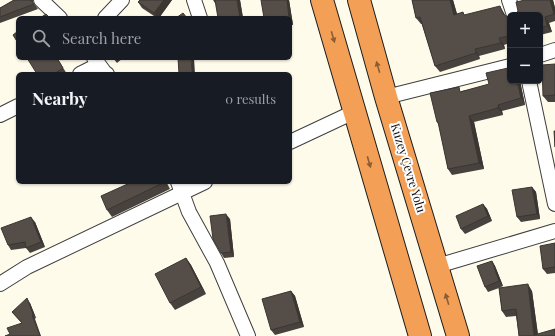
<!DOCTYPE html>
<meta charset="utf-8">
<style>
body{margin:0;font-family:"Playfair Display",serif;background:#20242c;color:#f1f3f6}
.controls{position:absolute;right:12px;top:12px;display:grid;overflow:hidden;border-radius:6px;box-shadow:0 1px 3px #0004}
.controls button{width:36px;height:36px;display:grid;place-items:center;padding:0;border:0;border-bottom:1px solid #363941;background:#171b24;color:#f1f3f6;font:20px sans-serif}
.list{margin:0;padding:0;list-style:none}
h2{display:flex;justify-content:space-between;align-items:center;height:52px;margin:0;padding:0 16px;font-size:17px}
h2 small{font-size:13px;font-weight:400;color:#9ea1a6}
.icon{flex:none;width:22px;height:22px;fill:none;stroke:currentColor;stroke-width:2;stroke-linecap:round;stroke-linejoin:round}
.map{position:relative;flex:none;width:555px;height:336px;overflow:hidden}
.search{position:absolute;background:#171b24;box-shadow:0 1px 3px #0004;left:16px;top:16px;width:276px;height:44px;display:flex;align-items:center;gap:10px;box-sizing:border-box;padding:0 14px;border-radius:6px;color:#9ea1a6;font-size:15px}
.panel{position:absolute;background:#171b24;box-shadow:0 1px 3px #0004;left:16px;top:72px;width:276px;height:112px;border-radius:6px}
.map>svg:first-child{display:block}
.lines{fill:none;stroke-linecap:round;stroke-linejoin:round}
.street-casing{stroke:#3f3f3f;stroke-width:16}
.highway-casing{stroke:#1d1d1d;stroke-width:24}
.street{stroke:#fff;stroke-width:14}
.highway{stroke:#f39f55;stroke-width:22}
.wall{fill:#48423e}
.shaded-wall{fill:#3b3632}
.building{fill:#544d48;stroke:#3b3632}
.oneway{fill:#8b5d34}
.labels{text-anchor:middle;stroke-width:4;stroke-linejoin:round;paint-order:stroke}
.street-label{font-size:12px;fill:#0c0c0c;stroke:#fff}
</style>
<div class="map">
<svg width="555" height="336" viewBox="0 0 555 336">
<rect width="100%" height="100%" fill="#fffbeb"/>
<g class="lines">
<g class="street-casing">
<path id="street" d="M41,0L60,18
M194,0L200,18
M509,0L514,15
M105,18L122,0
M540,55L555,50
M94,58L105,73L107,74
M80,74L98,65
M529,81L555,204
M386,97L510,66
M0,115L18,106
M290,142L354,112
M178,182L189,212L217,263L248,336
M437,266L555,231
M0,284L27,267L205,182"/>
</g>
<g class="highway-casing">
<path id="highway" d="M322,0L420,336
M359,0L386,97L458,336"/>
</g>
<use href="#street" class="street"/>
<use href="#highway" class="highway"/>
</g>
<path class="wall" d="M14,0H33V2L38,9L0,23V8Z
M140,0H172L159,18H157L142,8L138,2Z
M213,0H240L243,18H218L216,3H215Z
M261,0H289L293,25H290V18Z
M412,0H453L457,14L465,15L504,13L505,16L508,17H510V43L504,45L505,49L479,56L480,59L440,72L435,66L422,24H421L416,18Z
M525,0H553L555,8V21L549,23L552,32L540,35V15Z
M57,58L67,74H37Z
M113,58H123L117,63Z
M555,64V102H548L543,96Z
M510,81H520L525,105L502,111L503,115L474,122L484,169L452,175L448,169L439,125L437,122L462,91Z
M132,182H166L170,189L112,217L107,210Z
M532,187L536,192L540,219L521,222L517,217Z
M483,204L487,209L492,221L465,234L461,229Z
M230,219L234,257L224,258L221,253Z
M35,222L45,247L30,253L26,248L11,250L8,245Z
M555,243V273L547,274L543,269Z
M186,258L191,265L206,294L175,310L170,303Z
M492,261L495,266L503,286L499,288L532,291L538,334L555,336H519L516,316L506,317L502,311L499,288L488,292L485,287Z
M291,291L295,296L304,327L275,335L271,330Z
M30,303L36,318L10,334L22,323L12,312Z"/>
<path class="shaded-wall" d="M164,0H172L159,18H157L154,13Z
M237,0H240L243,18H240Z
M287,0H289L293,25L290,20V18H289Z
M450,0H453L459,21L454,15Z
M550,0H553L555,8V16Z
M500,6L504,13L506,18L502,12Z
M545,17L549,23L552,32L547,26Z
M499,38L504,45L505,49L501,43Z
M475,49L479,56L480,59L476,53Z
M191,58H194L195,74H192Z
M517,81H520L525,105L521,98Z
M498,105L502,111L503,115L498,108Z
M469,116L474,122L484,169L479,163Z
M165,182H166L170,189Z
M532,187L536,192L540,219L537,214Z
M483,204L487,209L492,221L488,216Z
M226,214L230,219L234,257L231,252Z
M31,217L35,222L45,247L41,242Z
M186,258L191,265L206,294L201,287Z
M492,261L495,266L503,286L499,281Z
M528,284L532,291L538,336L534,335Z
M291,291L295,296L304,327L300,322Z
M27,298L30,303L36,318L33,314Z
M32,315L35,319L41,336H40Z"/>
<path class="building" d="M14,0H31L34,4L0,17V8Z
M140,0H164L154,13L138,2Z
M215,0H237L240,18H243H220V17L218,18Z
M261,0H287L289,18H264Z
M412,0H450L454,15L463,12L464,15L500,6L502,12L504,15L508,17H510V36L499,38L501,43L475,49L476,53L435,66L420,17L416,18Z
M525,0H550L554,14L545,17L547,26L540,28V15H515L518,11L516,2Z
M183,13L187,18H176Z
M46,14L50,18H40Z
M18,31V43L13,35Z
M27,58H57L63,68L54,74H37Z
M178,58H191L192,74H179Z
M555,64V95L543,96L542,65Z
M510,66V81H517L521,98L498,105V108L469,116L479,163L448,169L438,122H437L430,93L459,87L460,92L489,84L486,73L508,68Z
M554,131H555V147Z
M132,182H165L107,210L101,196Z
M532,187L537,214L517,217L512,190Z
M483,204L488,216L461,229L456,216Z
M226,214L231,252L221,253L213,239L210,216Z
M31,217L41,242L26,248L25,242L8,245L1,228Z
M555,243V267L543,269L540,246Z
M186,258L201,287L170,303L155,274Z
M492,261L499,281L485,287L477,266Z
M528,284L534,335L555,329V336H519L516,309L502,311L499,288Z
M291,291L300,322L271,330L262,299Z
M27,298L33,314L32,315L40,336H5L10,334L7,328L22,323L12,312Z"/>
<defs><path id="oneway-solid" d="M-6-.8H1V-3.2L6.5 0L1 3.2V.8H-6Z"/></defs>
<g class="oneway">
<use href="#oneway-solid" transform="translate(333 37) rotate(74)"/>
<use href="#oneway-solid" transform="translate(378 67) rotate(-106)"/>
<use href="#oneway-solid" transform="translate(369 162) rotate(74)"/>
<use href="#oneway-solid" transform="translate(447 299) rotate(-107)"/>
</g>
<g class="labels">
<g class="street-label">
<text transform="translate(408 168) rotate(73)" y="4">Kuzey Çevre Yolu</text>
</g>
</g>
</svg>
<div class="controls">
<button>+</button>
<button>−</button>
</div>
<div class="search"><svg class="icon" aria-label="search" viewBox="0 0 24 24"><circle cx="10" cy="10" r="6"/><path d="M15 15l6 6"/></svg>Search here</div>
<section class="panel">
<h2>Nearby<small>0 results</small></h2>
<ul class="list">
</ul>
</section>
</div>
